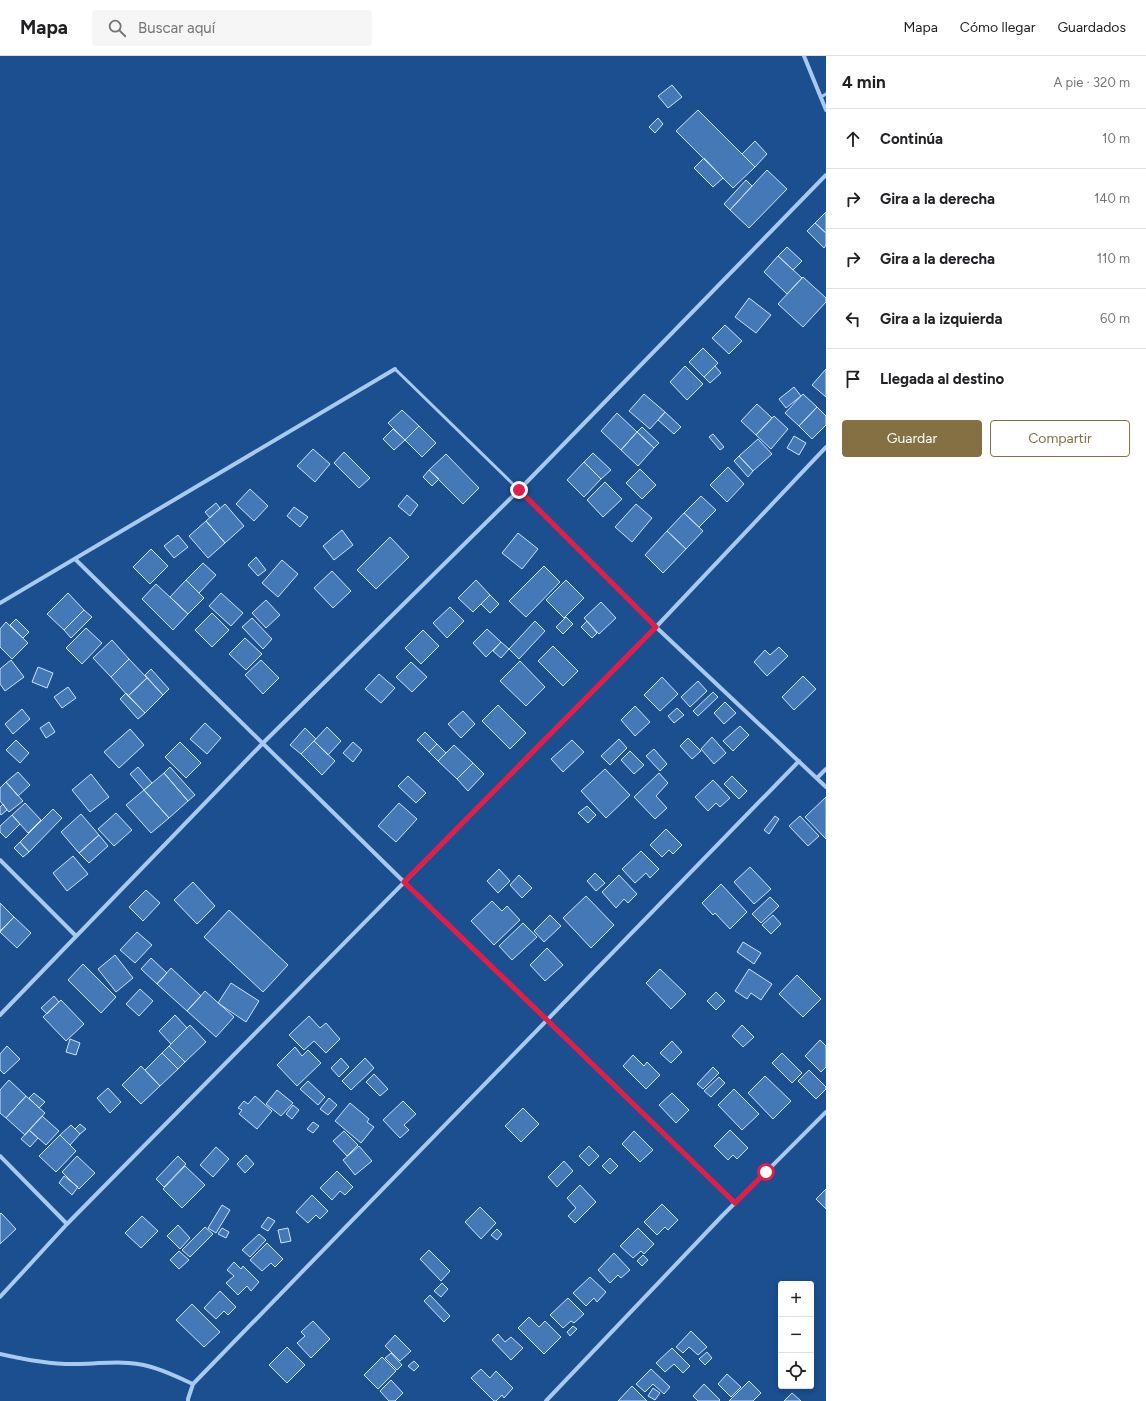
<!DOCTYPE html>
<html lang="es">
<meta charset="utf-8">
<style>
body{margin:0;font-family:Figtree,sans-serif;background:#f6f6f6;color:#202124}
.controls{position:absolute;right:12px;bottom:12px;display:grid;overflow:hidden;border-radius:4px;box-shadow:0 2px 6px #0003}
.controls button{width:36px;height:36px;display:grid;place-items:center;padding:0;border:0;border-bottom:1px solid #e0e0e0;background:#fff;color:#202124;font:20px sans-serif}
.stop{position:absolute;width:12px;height:12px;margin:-9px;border:3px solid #e11d48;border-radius:50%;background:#fff}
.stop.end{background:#e11d48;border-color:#fff;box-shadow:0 1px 4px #0008}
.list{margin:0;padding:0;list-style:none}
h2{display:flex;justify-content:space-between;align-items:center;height:52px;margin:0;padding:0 16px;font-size:17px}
h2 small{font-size:13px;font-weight:400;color:#757577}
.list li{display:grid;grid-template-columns:26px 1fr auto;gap:12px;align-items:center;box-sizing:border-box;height:60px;padding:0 16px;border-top:1px solid #e0e0e0}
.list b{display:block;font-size:15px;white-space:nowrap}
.list em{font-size:13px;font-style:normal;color:#757577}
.actions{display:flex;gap:8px;padding:12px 16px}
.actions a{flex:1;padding:9px 0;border:1px solid #847042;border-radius:4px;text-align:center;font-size:14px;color:#847042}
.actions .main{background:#847042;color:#fff}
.icon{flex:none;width:22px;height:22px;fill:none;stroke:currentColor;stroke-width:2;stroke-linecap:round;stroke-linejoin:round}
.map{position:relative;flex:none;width:826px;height:1345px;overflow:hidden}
header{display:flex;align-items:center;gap:24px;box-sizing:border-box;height:56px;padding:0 20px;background:#fff;border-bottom:1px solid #e0e0e0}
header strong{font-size:19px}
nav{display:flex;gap:22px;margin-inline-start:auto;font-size:14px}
.search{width:280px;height:36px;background:#f6f6f6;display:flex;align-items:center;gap:10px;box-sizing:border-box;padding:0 14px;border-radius:4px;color:#757577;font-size:15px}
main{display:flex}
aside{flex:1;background:#fff}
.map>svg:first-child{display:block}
.building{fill:#4478b7;stroke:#cfe3fa}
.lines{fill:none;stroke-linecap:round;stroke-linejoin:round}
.lane{stroke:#a9c9ee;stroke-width:3}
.street{stroke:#a9c9ee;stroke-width:4}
.route{stroke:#e11d48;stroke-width:5}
</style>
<header>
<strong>Mapa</strong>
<div class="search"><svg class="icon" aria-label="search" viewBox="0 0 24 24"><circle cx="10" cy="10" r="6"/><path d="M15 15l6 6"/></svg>Buscar aquí</div>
<nav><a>Mapa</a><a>Cómo llegar</a><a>Guardados</a></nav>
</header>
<main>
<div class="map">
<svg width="826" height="1345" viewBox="0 0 826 1345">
<rect width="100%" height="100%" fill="#1b4f8f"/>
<path class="building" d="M672,29L682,41L668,52L658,40Z
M698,54L755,111L733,132L676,75Z
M658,62L663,68L655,77L649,71Z
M755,85L767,98L755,111L742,98Z
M704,102L723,122L713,131L694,112Z
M767,114L787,133L749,172L730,154Z
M746,124L752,130L730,154L724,148Z
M826,156V177L815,167Z
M815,167L826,177V189L824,192L807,175Z
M787,191L802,205L793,214L778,200Z
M778,200L802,222L787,238L764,216Z
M803,221L826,242V246L803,271L778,248Z
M749,242L771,259L756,277L735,261Z
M725,269L742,285L729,298L712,282Z
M703,292L718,307L704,321L689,306Z
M685,310L703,328L687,344L670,326Z
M715,310L721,317L710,327L704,321Z
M826,313V341L812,329Z
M794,331L801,340L786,352L779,343Z
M644,338L665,356L650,373L629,355Z
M803,338L817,351L799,370L785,357Z
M757,348L772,362L756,379L741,365Z
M817,351L826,360V369L812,383L799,370Z
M402,354L419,370L405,384L388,367Z
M665,356L681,371L674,378L658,364Z
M617,357L637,376L621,394L601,375Z
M774,360L788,373L771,393L756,379Z
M419,370L436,387L422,401L405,384Z
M642,371L659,387L654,392L637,376Z
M393,373L405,384L394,394L383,383Z
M637,376L654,392L638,410L621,394Z
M713,378L724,391L720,394L709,381Z
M794,380L806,387L799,399L787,392Z
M758,383L772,398L753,415L739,400Z
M313,393L330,408L315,426L297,410Z
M344,396L370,422L359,432L334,407Z
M593,397L611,414L601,423L584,406Z
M446,398L479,432L463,448L429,414Z
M739,400L753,415L748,421L734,405Z
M584,406L601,423L584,441L567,424Z
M728,411L744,428L727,446L710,429Z
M640,413L656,429L642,443L626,427Z
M429,414L439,423L432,430L423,421Z
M605,426L622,443L603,461L587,444Z
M250,433L268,450L254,465L236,448Z
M407,439L418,449L410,460L398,450Z
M701,440L716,454L699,471L684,457Z
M216,447L220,452L210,462L205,456Z
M225,448L244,470L225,487L206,465Z
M636,448L652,462L632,486L615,471Z
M294,451L308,461L300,471L287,460Z
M684,457L703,475L686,493L667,475Z
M206,465L225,487L208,502L189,480Z
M342,474L353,489L334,504L323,490Z
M667,475L686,493L663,517L645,499Z
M518,477L538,493L522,513L502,497Z
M178,479L188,491L174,502L164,490Z
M390,481L409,501L376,533L357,514Z
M151,493L168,510L150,528L133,511Z
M256,501L266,514L258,520L248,509Z
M282,504L298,518L278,541L262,527Z
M203,507L216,519L199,537L186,524Z
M544,510L560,526L526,561L509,545Z
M332,515L351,535L333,552L314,532Z
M186,524L204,542L188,558L170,541Z
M476,524L490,539L473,556L458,542Z
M566,524L584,542L564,562L546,544Z
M156,528L188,558L173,574L142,543Z
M68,537L84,554L64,574L47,558Z
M221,537L243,557L231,570L209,550Z
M490,539L499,548L490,557L481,548Z
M266,544L280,559L266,572L252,557Z
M601,546L616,562L599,578L584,562Z
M450,551L464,565L447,582L433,567Z
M84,554L92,561L71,582L64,574Z
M212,557L229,574L212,591L195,574Z
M566,561L573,568L563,578L556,571Z
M252,562L272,583L263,593L242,571Z
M16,563L29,576L23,582L10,569Z
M535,565L545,575L519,603L509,593Z
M587,565L597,577L592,582L581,571Z
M6,566L28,587L12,603L0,591V573Z
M86,572L102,587L82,608L66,592Z
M487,573L501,586L486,601L473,587Z
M423,574L439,590L421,608L405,592Z
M245,582L262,598L246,614L229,598Z
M112,584L129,603L111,621L93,602Z
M501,586L509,593L501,602L493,595Z
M553,590L578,615L563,630L538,605Z
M779,591L788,600L767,620L754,606L765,594L770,599Z
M129,603L147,622L128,640L111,621Z
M11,604L24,621L5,635L0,628V613Z
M261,604L279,622L263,638L245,619Z
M520,605L545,631L526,650L500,625Z
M411,606L427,621L412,636L396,621Z
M38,611L53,617L47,632L32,626Z
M151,613L169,633L163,639L145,619Z
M379,618L395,632L381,647L365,633Z
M803,620L816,633L794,654L782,641Z
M662,621L678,638L660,655L644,639Z
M147,622L163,639L145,657L128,640Z
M698,625L707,635L690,651L681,641Z
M68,631L76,642L62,652L54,641Z
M713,636L718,641L698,660L693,655Z
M126,637L145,657L138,663L120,643Z
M725,646L736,657L724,668L714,657Z
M498,649L526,677L510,693L482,665Z
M635,650L650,666L635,680L621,664Z
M677,652L684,659L674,667L668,660Z
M22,653L30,663L13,678L5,668Z
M463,655L475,668L461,682L448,668Z
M49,666L55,676L46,682L40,672Z
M205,667L221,682L207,698L190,683Z
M740,670L749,679L733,695L723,685Z
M327,671L341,685L328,699L314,685Z
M305,672L316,683L301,698L290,689Z
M130,673L144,689L119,712L104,696Z
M425,676L437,688L429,696L417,684Z
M712,681L726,697L714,708L701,693Z
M688,682L701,695L692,703L680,690Z
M619,683L627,692L610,709L601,700Z
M16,684L29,697L20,707L6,694Z
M572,684L584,696L563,716L551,703Z
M314,685L335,705L322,719L301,698Z
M180,686L201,707L186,722L165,701Z
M353,686L362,694L353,706L343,697Z
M437,688L446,697L438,705L429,696Z
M454,689L473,707L457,723L438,705Z
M654,693L667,708L660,715L646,700Z
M630,695L644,709L634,718L621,704Z
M473,707L484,718L468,735L457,723Z
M138,711L152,727L144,734L130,718Z
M170,711L195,739L188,745L164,717Z
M605,713L630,739L606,762L581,735Z
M18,716L30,729L18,740L6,726Z
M164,717L188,745L169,762L144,734Z
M659,717L668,727L656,740L667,752L655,763L634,741Z
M91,718L109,741L90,756L72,734Z
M408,720L426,737L416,747L398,730Z
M732,720L747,735L739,743L724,728Z
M713,724L730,742L720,751L716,747L708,755L695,741Z
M6,726L23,745L9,756L0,745V732Z
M144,734L169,762L151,777L126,749Z
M826,741V783L805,761Z
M25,747L41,764L28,777L12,759Z
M399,747L417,763L396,786L378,770Z
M3,748L7,754L1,759L0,757V751Z
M587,750L596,759L588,767L578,757Z
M53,753L62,762L29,796L20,786Z
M116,757L132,774L114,790L98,773Z
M81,758L99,779L79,797L61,776Z
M12,759L20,768L6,782L0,776V770Z
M775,760L779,763L769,778L764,774Z
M800,760L819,780L808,790L789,770Z
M666,773L682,789L673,798L669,794L662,801L650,789Z
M99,779L108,790L89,807L79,797Z
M20,786L29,796L23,801L14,792Z
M641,795L659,813L650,822L646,817L635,827L622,813Z
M73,800L88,818L67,835L53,817Z
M750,811L771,833L754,848L734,826Z
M499,813L510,825L498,837L487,825Z
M595,817L605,827L596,835L587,825Z
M519,819L532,832L522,842L510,829Z
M619,819L637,838L628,847L624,843L616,852L602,836Z
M193,826L215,850L197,868L174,844Z
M721,828L747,856L730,873L715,857L713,859L702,847Z
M146,834L160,847L143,865L129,851Z
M586,840L614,869L591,892L563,862Z
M770,841L779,850L761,867L752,858Z
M492,845L502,855L507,850L520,864L494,889L471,865Z
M0,847L14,861L0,875Z
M229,854L288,909L263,936L204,881Z
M550,859L561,870L544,886L534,875Z
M773,859L781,868L771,878L762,869Z
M14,861L31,877L17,892L0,876Z
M523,867L537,881L512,904L499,890Z
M137,876L152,889L135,907L120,894Z
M743,886L761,897L754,908L737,896Z
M547,892L563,909L545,925L530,909Z
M115,899L133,922L116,936L98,913Z
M151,902L167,917L157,928L141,913Z
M83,908L116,941L101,957L68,924Z
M171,912L201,940L187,955L157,928Z
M660,913L686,938L671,953L646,927Z
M749,913L772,928L761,944L751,937L747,943L735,935Z
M797,919L821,943L803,961L779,938Z
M231,927L259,945L246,966L218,947Z
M140,933L153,945L139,960L126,948Z
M205,935L234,961L216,981L187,955Z
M716,936L725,945L716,954L707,945Z
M54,940L59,946L47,958L41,952Z
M61,944L84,968L66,985L43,961Z
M175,959L187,972L171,988L159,975Z
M309,960L320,972L326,967L340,983L326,997L314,985L304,994L289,979Z
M190,969L206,986L185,1006L169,990Z
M742,969L754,981L743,991L732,980Z
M70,983L80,987L76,999L66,996Z
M820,984L826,990V1011L821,1016L805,1000Z
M672,985L682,996L671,1007L660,997Z
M7,990L20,1003L4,1018L0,1014V998Z
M169,990L185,1006L178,1013L162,997Z
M295,991L302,1000L308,994L321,1007L297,1030L277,1009Z
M162,997L178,1013L160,1030L145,1014Z
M782,997L802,1017L792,1027L772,1007Z
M633,999L644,1010L647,1006L660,1019L646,1033L623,1010Z
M341,1002L349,1011L339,1021L331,1012Z
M365,1002L374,1012L351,1034L342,1025Z
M141,1010L160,1030L141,1048L122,1029Z
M713,1011L719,1017L703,1033L697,1028Z
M809,1014L826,1031V1033L816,1043L798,1025Z
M374,1018L388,1033L380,1040L366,1026Z
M765,1020L791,1045L773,1063L748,1037Z
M719,1021L725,1027L711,1041L704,1035Z
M9,1024L26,1040L6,1062L0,1057V1034Z
M308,1025L325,1041L318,1049L300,1033Z
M108,1032L121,1046L110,1057L97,1042Z
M734,1033L759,1058L742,1074L718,1049Z
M277,1034L293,1047L281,1060L266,1048Z
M34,1037L45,1046L39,1052L29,1042Z
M672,1037L689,1054L676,1067L659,1049Z
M26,1040L45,1057L25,1079L6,1062Z
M255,1040L272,1055L257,1073L239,1058L242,1054L238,1052L244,1045L248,1048Z
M329,1042L337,1049L328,1059L320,1053Z
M403,1045L416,1058L404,1069L409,1074L400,1082L383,1064Z
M350,1047L369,1063L367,1066L374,1071L361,1087L335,1065Z
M293,1049L299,1054L292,1063L286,1058Z
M523,1052L539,1068L521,1086L505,1070Z
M42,1060L59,1075L46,1089L29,1074Z
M313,1066L319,1070L313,1077L307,1073Z
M80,1068L86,1073L80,1078L75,1073Z
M71,1069L80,1078L70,1089L60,1079Z
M29,1074L38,1082L30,1091L21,1083Z
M730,1074L748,1092L737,1103L733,1099L728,1104L714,1090Z
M344,1075L358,1089L347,1100L333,1085Z
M634,1075L653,1094L640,1106L622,1088Z
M60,1079L76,1095L56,1116L39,1100Z
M359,1090L372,1105L355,1119L343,1104Z
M589,1090L599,1100L589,1110L579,1100Z
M216,1091L229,1103L213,1121L200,1109Z
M246,1099L254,1108L245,1117L237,1108Z
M77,1100L95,1117L79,1133L62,1116Z
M178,1100L186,1108L164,1131L156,1123Z
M610,1102L618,1110L610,1118L602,1110Z
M564,1105L573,1115L557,1131L548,1121Z
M185,1110L205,1129L182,1152L163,1133Z
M337,1115L353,1131L345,1139L340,1135L332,1144L320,1132Z
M64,1120L78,1131L72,1139L59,1127Z
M580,1129L596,1146L575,1167L568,1160L576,1152L567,1142Z
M826,1133V1153L816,1143Z
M312,1139L328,1155L320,1163L316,1159L308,1167L296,1156Z
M662,1148L678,1164L668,1174L665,1171L657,1179L644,1166Z
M222,1149L230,1154L216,1177L208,1172Z
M480,1151L496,1167L481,1183L465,1166Z
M1,1157L16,1173L0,1188V1158Z
M142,1160L158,1175L141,1192L125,1177Z
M268,1161L275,1165L268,1175L261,1171Z
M178,1169L190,1182L180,1193L167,1180Z
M205,1171L213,1178L190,1201L182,1194Z
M222,1172L229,1176L226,1182L218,1178Z
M288,1172L291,1185L281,1187L278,1174Z
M638,1172L654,1188L644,1198L641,1195L633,1202L620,1190Z
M497,1173L502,1178L497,1184L491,1179Z
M259,1178L266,1184L250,1201L242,1194Z
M267,1187L283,1203L275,1211L271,1207L262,1215L250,1204Z
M429,1194L450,1215L441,1225L420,1203Z
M179,1195L189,1204L179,1213L170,1204Z
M614,1197L630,1214L621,1222L618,1219L610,1227L598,1214Z
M643,1199L648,1204L642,1210L637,1205Z
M234,1206L241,1213L243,1210L259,1226L251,1235L247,1230L238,1239L226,1227L234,1220L227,1214Z
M590,1221L606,1236L597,1246L594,1242L586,1250L573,1237Z
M442,1227L448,1233L441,1241L434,1235Z
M220,1235L236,1251L228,1259L224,1255L216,1263L204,1252Z
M430,1239L450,1260L444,1266L424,1245Z
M568,1242L584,1258L574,1267L571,1265L563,1272L550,1259Z
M192,1248L220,1276L204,1291L176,1264Z
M529,1261L539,1271L545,1265L561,1281L544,1298L518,1272Z
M313,1265L330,1283L311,1302L297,1287L305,1280L301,1276Z
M573,1270L577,1273L570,1280L567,1276Z
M691,1275L707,1291L698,1299L689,1291L683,1297L676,1291Z
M498,1278L505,1286L511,1281L523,1292L511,1304L492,1284Z
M395,1279L411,1295L400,1305L385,1290Z
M287,1291L305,1309L287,1327L269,1309Z
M672,1292L690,1310L683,1317L674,1308L665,1316L656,1307Z
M707,1296L712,1302L705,1309L699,1303Z
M391,1297L402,1309L397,1314L385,1302Z
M382,1301L396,1315L378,1333L364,1319Z
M414,1305L419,1310L414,1315L408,1310Z
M481,1313L490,1322L496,1315L513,1332L504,1342L502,1339L496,1345H494L471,1322Z
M651,1313L670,1331L664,1338L653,1328L645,1336L636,1328Z
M727,1318L741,1331L731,1341L718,1328Z
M391,1324L403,1337L395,1345H389L380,1335Z
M749,1325L761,1337L753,1345H729Z
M704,1328L720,1344L719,1345H698L693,1340Z
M632,1330L647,1345H618Z
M653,1332L660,1337L655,1344L648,1340Z
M792,1337L801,1345H784Z"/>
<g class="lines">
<path class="lane" d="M821,41L826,38
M395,313L519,434"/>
<path class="street" d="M804,0L826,54
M519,434L656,571L826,731
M75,503L404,826L546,963L735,1147
M0,547L395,313
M817,722L826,713
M0,804L76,880
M0,959L263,687L519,434L826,119
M0,1100L67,1168
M0,1241L67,1168L656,571L826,391
M0,1298C26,1304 53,1309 79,1308C99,1308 118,1304 138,1308C157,1311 175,1320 193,1328L188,1343V1345
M193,1328L799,705
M546,1345L722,1160L826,1056"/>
</g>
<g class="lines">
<path class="route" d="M519,434L656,571L404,826L546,963L735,1147L766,1116"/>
</g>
</svg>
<div class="controls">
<button>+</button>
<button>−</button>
<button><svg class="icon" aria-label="locate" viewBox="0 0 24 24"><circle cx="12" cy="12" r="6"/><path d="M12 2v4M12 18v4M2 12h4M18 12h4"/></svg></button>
</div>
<div class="stop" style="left:766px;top:1116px"></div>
<div class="stop end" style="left:519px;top:434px"></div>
</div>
<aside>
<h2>4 min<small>A pie · 320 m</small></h2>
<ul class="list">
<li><svg class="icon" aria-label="ahead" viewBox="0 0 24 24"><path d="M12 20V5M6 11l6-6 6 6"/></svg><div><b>Continúa</b></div><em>10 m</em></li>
<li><svg class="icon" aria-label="right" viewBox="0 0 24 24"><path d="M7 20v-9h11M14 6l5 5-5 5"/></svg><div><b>Gira a la derecha</b></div><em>140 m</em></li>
<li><svg class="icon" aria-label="right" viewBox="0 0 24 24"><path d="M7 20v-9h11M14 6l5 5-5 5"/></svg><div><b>Gira a la derecha</b></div><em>110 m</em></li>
<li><svg class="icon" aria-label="left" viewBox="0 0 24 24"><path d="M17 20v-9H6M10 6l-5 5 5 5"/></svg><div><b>Gira a la izquierda</b></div><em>60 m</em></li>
<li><svg class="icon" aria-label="arrive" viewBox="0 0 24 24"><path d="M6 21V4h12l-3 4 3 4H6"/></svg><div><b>Llegada al destino</b></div></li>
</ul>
<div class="actions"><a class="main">Guardar</a><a>Compartir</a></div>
</aside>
</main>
